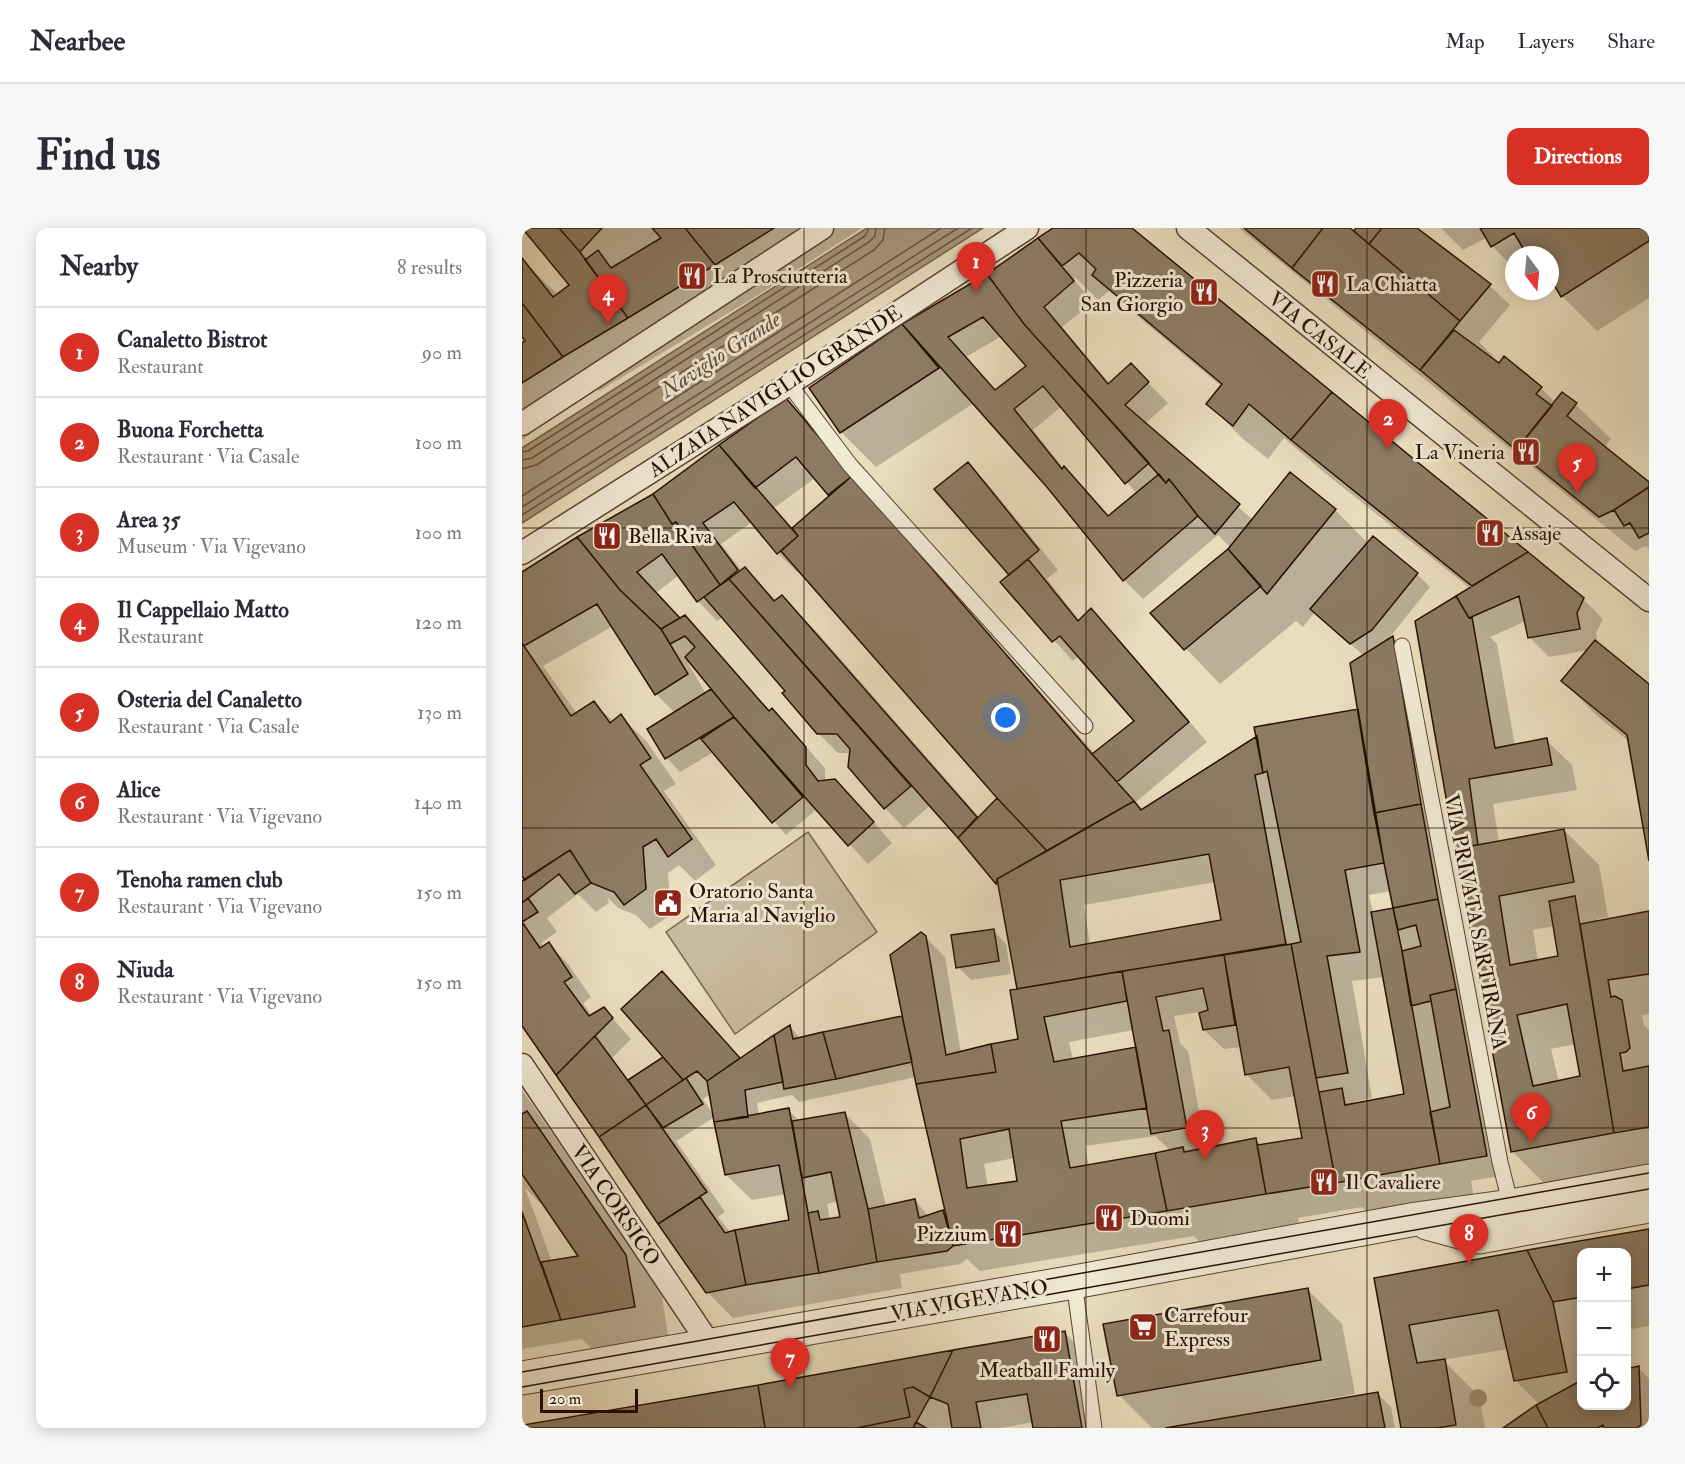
<!DOCTYPE html>
<meta charset="utf-8">
<style>
body{margin:0;font-family:"IM FELL Double Pica",serif;background:#f7f7f7;color:#2b2b33}
.controls{position:absolute;right:18px;bottom:18px;display:grid;overflow:hidden;border-radius:12px;box-shadow:0 3px 15px #0003}
.controls button{width:54px;height:54px;display:grid;place-items:center;padding:0;border:0;border-bottom:2px solid #e1e1e2;background:#fff;color:#2b2b33;font:30px sans-serif}
.compass{position:absolute;left:983px;top:18px;width:54px;height:54px;border-radius:50%;background:#fff;box-shadow:0 3px 15px #0003;rotate:164deg}
.scale{position:absolute;left:18px;bottom:15px;width:98px;box-sizing:border-box;padding-left:6px;border:3px solid #291001;border-top:0;font-size:16px;line-height:21px;white-space:nowrap;color:#291001;-webkit-text-stroke:4px #f0e9d4;paint-order:stroke}
.you{position:absolute;left:484px;top:490px;width:21px;height:21px;margin:-15px;border:4px solid #fff;border-radius:50%;background:#1a73e8;box-shadow:0 0 0 9px #1a73e833}
.badge{display:grid;place-items:center;width:39px;height:39px;border-radius:50%;background:#d93025;color:#fff;font-size:20px;font-weight:700}
.pin{position:absolute;translate:-50% -50px;filter:drop-shadow(0 2px 3px #0008)}
.pin::after{content:'';position:absolute;top:32px;width:21px;height:18px;background:inherit;clip-path:polygon(0 0,100% 0,50% 100%)}
.list{margin:0;padding:0;list-style:none}
h2{display:flex;justify-content:space-between;align-items:center;height:78px;margin:0;padding:0 24px;font-size:26px}
h2 small{font-size:20px;font-weight:400;color:#7c7c81}
.list li{display:grid;grid-template-columns:39px 1fr auto;gap:18px;align-items:center;box-sizing:border-box;height:90px;padding:0 24px;border-top:2px solid #e1e1e2}
.list b{display:block;font-size:22px;white-space:nowrap}
.list p{margin:0;font-size:20px;white-space:nowrap;color:#7c7c81}
.list em{font-size:20px;font-style:normal;color:#7c7c81}
.icon{flex:none;width:33px;height:33px;fill:none;stroke:currentColor;stroke-width:2;stroke-linecap:round;stroke-linejoin:round}
.map{position:relative;flex:none;width:1127px;height:1200px;overflow:hidden;border-radius:12px}
header{display:flex;align-items:center;gap:36px;box-sizing:border-box;height:84px;padding:0 30px;background:#fff;border-bottom:2px solid #e1e1e2}
header strong{font-size:28px}
nav{display:flex;gap:33px;margin-inline-start:auto;font-size:21px}
.intro{display:flex;align-items:center;justify-content:space-between;box-sizing:border-box;height:144px;padding:0 36px}
h1{margin:0;font-size:42px}
.button{padding:15px 27px;border-radius:12px;background:#d93025;color:#fff;font-size:21px;font-weight:700}
main{display:flex;gap:36px;padding:0 36px}
aside{flex:1;background:#fff;border-radius:12px;box-shadow:0 3px 15px #0003}
.map>svg:first-child{display:block}
.green{fill:#c8ba9d;stroke:#78654f;stroke-width:1.5}
.water{fill:#a7977d;stroke:#75614b;stroke-width:1.5}
.shadow{fill:#0003;fill-rule:evenodd}
.lines{fill:none;stroke-linecap:round;stroke-linejoin:round}
.shore{stroke:#68543f;stroke-width:1.5}
.building{fill:#8c7b63;stroke:#291001;stroke-width:1.5;fill-rule:evenodd}
.service-casing{stroke:#594330;stroke-width:17}
.pedestrian-casing{stroke:#594330;stroke-width:25}
.tertiary-casing{stroke:#594330;stroke-width:35}
.service{stroke:#f0e9d4;stroke-width:15}
.pedestrian{stroke:#f0e9d4;stroke-width:22}
.tertiary{stroke:#f0e9d4;stroke-width:33}
.tram{stroke:#291001;stroke-width:1.5}
.tree{fill:#9e8d74}
.grid{fill:none;stroke:#291001;stroke-width:1.5;stroke-opacity:0.55}
.labels{text-anchor:middle;stroke-width:6;stroke-linejoin:round;paint-order:stroke}
.poi-label{font-size:21px;fill:#291001;stroke:#f0e9d4;text-anchor:start}
.street-label{font-size:21px;fill:#291001;stroke:#f0e9d4}
.water-label{font-size:22px;font-style:italic;fill:#624d39;stroke:#f0e9d4}
</style>
<header>
<strong>Nearbee</strong>
<nav><a>Map</a><a>Layers</a><a>Share</a></nav>
</header>
<div class="intro"><h1>Find us</h1><a class="button">Directions</a></div>
<main>
<aside>
<h2>Nearby<small>8 results</small></h2>
<ul class="list">
<li><span class="badge">1</span><div><b>Canaletto Bistrot</b><p>Restaurant</p></div><em>90 m</em></li>
<li><span class="badge">2</span><div><b>Buona Forchetta</b><p>Restaurant · Via Casale</p></div><em>100 m</em></li>
<li><span class="badge">3</span><div><b>Area 35</b><p>Museum · Via Vigevano</p></div><em>100 m</em></li>
<li><span class="badge">4</span><div><b>Il Cappellaio Matto</b><p>Restaurant</p></div><em>120 m</em></li>
<li><span class="badge">5</span><div><b>Osteria del Canaletto</b><p>Restaurant · Via Casale</p></div><em>130 m</em></li>
<li><span class="badge">6</span><div><b>Alice</b><p>Restaurant · Via Vigevano</p></div><em>140 m</em></li>
<li><span class="badge">7</span><div><b>Tenoha ramen club</b><p>Restaurant · Via Vigevano</p></div><em>150 m</em></li>
<li><span class="badge">8</span><div><b>Niuda</b><p>Restaurant · Via Vigevano</p></div><em>150 m</em></li>
</ul>
</aside>
<div class="map">
<svg width="1127" height="1200" viewBox="0 0 1127 1200">
<rect width="100%" height="100%" fill="#e8ddbd"/>
<filter id="stains"><feTurbulence type="fractalNoise" baseFrequency=".00333" numOctaves="4"/><feColorMatrix values="0 0 0 0 .2 0 0 0 0 .09 0 0 0 0 .02 0 0 0 .5 -.17"/></filter>
<radialGradient id="worn" r=".72"><stop offset=".6" stop-color="#630" stop-opacity="0"/><stop offset="1" stop-color="#630" stop-opacity=".3"/></radialGradient>
<path class="green" d="M286,604L355,704L213,806L144,704Z"/>
<path class="water" d="M345,0H461L0,295V220Z"/>
<path class="shadow" d="M2,0H340L228,72L77,163L68,153L0,196L8,206L0,212V157L5,153L3,151L0,153V117L5,113L0,107V32L36,67L50,57Z
M534,0H608L1061,371L1081,391L1074,405L1076,416L1108,514L1075,488L1041,453L1067,422L1027,429L1007,409L1004,393L968,409L975,416L993,518L1024,512L1050,537L1055,562L971,576L977,614L1042,602L1077,637L1086,689L1074,691L1077,694L1127,685V786L1120,787L1122,797L1127,802V940L1025,958L990,923L895,394L949,361L804,246L762,210L746,231L721,211L686,176L700,159L607,81L588,62L576,72L554,50L552,52L571,74L540,99L588,156L609,137L628,157L646,175L623,196L731,292L813,282L846,315L895,346L908,359L863,415L871,410L890,430L918,595L984,947L949,953L952,970L850,989L840,979L776,990L778,1001L681,1017L672,1008L458,1043L445,1031L438,1036L378,1046L380,1060L211,1090L185,1064L79,909L131,873L129,871L78,906L0,795V345L132,268L264,172L284,192L349,270L573,526L614,493L557,428L551,433L480,355L489,347L446,236L465,255L536,342L525,351L558,393L569,382L588,401L685,514L614,574L621,582L837,482L842,428L793,384L781,399L774,393L698,456L630,385L709,320L696,307L621,371L602,352L525,257L452,175L354,239L319,204L381,97L465,47ZM480,108L506,139L474,163L444,129ZM540,178L615,266L587,289L562,260L542,241L511,202ZM293,250L309,268L271,302L252,280ZM230,294L256,325L276,345L278,342L481,575L458,590L295,404L260,369L255,373L223,341L220,343L199,316ZM157,347L176,373L195,393L201,389L265,463L296,505L316,525H329L363,580L382,600L409,577L478,658L497,762L498,812L439,825L423,729L403,709L382,789L279,811L268,799L219,832L159,764L143,829L107,853L90,830L109,811L82,781L70,788L61,775L69,769L46,736L27,716L22,719L19,715L35,704L25,690L56,666L74,684L87,675L85,669L96,680L114,687L128,701L149,687L146,645L157,637L173,653L194,637L142,563L154,556L125,514L99,488L92,494L72,475L55,486L21,438L91,398L134,466L153,485L127,502L145,530L158,544L192,524L264,607L295,581L346,636L370,615L333,573L303,554V540L269,502L250,482L248,484L182,408L163,389L159,392L134,365ZM169,434L196,467L194,468L184,466L166,435ZM693,654L700,693L568,717L562,677ZM869,663L872,681L851,685L847,667ZM1032,698L1037,729L1016,733L1011,702ZM862,749L883,867L834,876L831,874L850,870L830,753ZM678,784L682,802L702,821L719,819L724,846L750,872L774,868L782,911L739,917L733,911L684,921L666,823L658,815L652,788ZM612,802L615,820L551,832L547,814ZM1054,816L1060,849L1037,854L1029,821ZM394,849L425,988L421,983L406,988L393,972L364,978L348,911L322,885L278,893L266,882L237,887L235,875L270,867L277,874ZM189,866L193,889L181,871ZM193,889L204,947L230,972L264,966L269,993L210,1006L196,989L203,984L154,913ZM672,897V900L649,904V901ZM633,908L649,923L567,938L563,918ZM493,930L496,954L466,958L462,936ZM317,973L320,990L308,992L305,976Z
M717,0H824L847,16L834,3L836,0H893L968,58L988,77L957,114L972,129L970,132L1019,160L1034,175L1041,166L1054,177L1089,211L1082,220L1127,256V321L1124,318L1113,323Z
M919,0H1127V70L1075,103L1040,68L1028,49V27H992V40L970,18L966,9L941,22Z
M471,702L484,716L489,746L449,752L436,739Z
M0,862L139,1063L147,1114L75,1126L60,1111L0,1121ZM3,960L22,979L23,978L58,1029L30,1034Z
M1127,1002V1098L1104,1102V1024H1060V1178H1104L1117,1140L1127,1150V1200H984L1018,1177L993,1152L986,1121L921,1132L957,1168L963,1200H881L854,1051Z
M785,1061L820,1096L833,1166L800,1172L801,1175L855,1165L869,1179L873,1200H630L597,1167Z
M542,1104L568,1130L580,1200H513L512,1194L479,1200H432L431,1197L430,1200H0V1198Z"/>
<g class="lines">
<path class="shore" d="M0,224L6,223L343,8L347,0
M0,232L10,230L347,14L353,8L354,0
M0,241L14,237L352,22L361,12L363,0
M0,268L419,0
M0,279L436,0
M0,287L450,0"/>
</g>
<path class="building" d="M0,0H37L58,24L106,90L41,129L0,75V30L31,69L47,57Z
M37,0H80L58,24Z
M130,0H163L193,37L106,90L63,32L76,22L89,40L139,10Z
M163,0H252L193,37Z
M531,0H610L810,164L769,212L727,176L711,198L684,176L700,156L570,47L574,41L557,25L540,38L516,10Z
M722,0H801L770,40Z
M801,0H828L938,93L898,142L770,40Z
M834,0H860L847,16L832,3Z
M860,0H895L969,56L938,93L847,16Z
M958,0H1127V13L1039,69L1028,50V27H1015L1014,25L1005,27L992,5L969,19Z
M516,10L552,53L522,79L586,156L609,135L627,154L603,177L718,276L693,306L676,288L647,251L644,255L502,96L465,46Z
M465,46L502,96L627,235L603,256L521,158L492,181L540,241L542,238L586,288L637,246L644,255L647,251L676,288L601,353L524,258L380,96ZM461,89L504,138L473,162L426,109Z
M0,75L41,129L0,155V115L3,113L0,109Z
M380,96L417,140L318,205L287,160Z
M932,102L977,135L982,128L1020,159L1014,166L1030,178L994,222L898,142Z
M810,164L904,241L1006,324L950,358L769,212Z
M1040,164L1055,175L1045,188L1127,254V259L1092,282L1077,289L994,222Z
M264,170L330,248L306,267L274,229L233,260L197,217Z
M197,217L276,308L255,326L212,274L181,295L216,342L198,357L154,294L150,296L131,266Z
M446,234L517,322L487,347L412,261Z
M768,244L814,281L745,366L706,321Z
M330,248L570,526L612,573L525,623L475,570L259,323L276,308L270,300Z
M1127,259V305L1117,310L1108,295L1102,298L1092,282Z
M131,266L150,296L154,294L198,357L175,374L140,326L115,344L158,390L139,401L98,362L55,309Z
M851,308L896,345L850,402L828,416L788,381Z
M55,309L98,362L139,401L166,446L133,467L75,376L2,418L0,415V344Z
M706,321L739,358L662,422L628,385Z
M1006,324L1062,370L1055,385L1058,401L1006,410L997,368L947,390L934,368Z
M506,331L556,393L569,380L667,494L595,554L570,526L612,493L538,408L530,414L478,354Z
M223,339L252,373L260,367L455,589L436,610L207,351Z
M207,351L389,558L362,581L326,539L328,521L315,506H295L260,465L263,463L182,369Z
M934,368L947,390L950,389L973,520L1025,510L1030,537L947,551L956,617L933,621L893,393Z
M163,387L247,483L250,480L284,519V537L296,553L313,551L352,594L326,618L212,489L163,429L173,419L163,408L148,416L139,401Z
M871,408L899,576L852,585L828,435Z
M1073,412L1127,456V633L1105,507L1039,453Z
M0,415L49,488L72,473L88,495L99,486L129,530L118,537L170,611L146,629L134,611L121,619L124,661L102,677L92,664L69,655L48,622L3,652L0,648Z
M189,461L212,489L143,531L125,501Z
M836,481L862,635L823,642L838,724L805,728L826,845L794,850L769,716L779,714L745,543L741,545L732,499Z
M212,489L281,569L250,595L179,511Z
M735,508L741,545L733,547L764,716L495,761L475,651L612,573L619,582ZM687,626L699,692L548,719L538,652Z
M475,570L525,623L475,651L474,656L436,610Z
M899,576L916,671L871,680L852,585Z
M1042,601L1052,654L977,668L988,737L1036,728L1027,673L1053,668L1092,905L989,924L933,621ZM1045,776L1058,848L1011,858L995,787Z
M48,622L69,655L53,666L37,646L0,675V653Z
M6,670L16,684L0,694L18,720L27,714L50,749L42,754L67,788L82,779L91,790L34,847L0,798V675Z
M916,671L934,761L908,767L909,773L889,778L880,723L899,718L894,697L876,702L871,680Z
M871,680L880,723L918,936L814,955L797,864L820,860L823,877L882,866L849,684Z
M1127,683V746L1086,752L1089,769L1093,768L1100,772L1108,820L1104,824L1098,825L1101,843L1127,838V899L1092,905L1058,696Z
M472,701L477,733L434,740L429,707Z
M399,704L404,708L424,827L469,816L474,844L394,856L368,727Z
M769,716L814,955L744,966L735,917L780,910L767,839L723,847L702,727Z
M702,727L713,797L681,802L677,785L686,782L681,760L634,769L641,803L647,802L665,900L629,906L600,743Z
M140,743L218,830L185,853L175,843L161,852L99,781Z
M600,743L605,773L522,789L532,834L614,819L625,880L539,893L548,940L633,925L645,983L431,1018L394,856L474,844L469,816L496,811L488,762ZM487,901L495,953L445,960L438,911Z
M934,761L965,928L918,936L908,884L928,879L908,767Z
M380,788L390,834L314,851L301,804Z
M268,797L271,811L301,804L314,851L262,861L252,807Z
M252,807L261,854L223,862L226,889L192,894L185,853Z
M73,808L124,877L77,909L34,847Z
M141,829L161,852L124,877L106,852Z
M164,850L181,876L141,900L124,877Z
M124,877L185,964L136,996L77,909Z
M267,880L297,1045L224,1057L213,1002L267,992L257,937L203,947L192,894Z
M5,883L104,1027L113,1079L39,1092L19,1034L56,1028L0,946V886Z
M323,884L346,981L355,1034L297,1045L286,985L296,983L298,992L318,989L309,944L280,950L270,893Z
M734,910L744,966L645,983L633,925L661,919L662,924Z
M178,969L203,1005L213,1002L224,1057L184,1065L136,996Z
M393,971L397,990L421,982L431,1018L425,1023L355,1034L346,981Z
M0,984L39,1092L0,1099Z
M1127,1001V1057L1104,1061V1024H1060V1069L1031,1074L1005,1022Z
M1005,1022L1031,1074L1045,1144L992,1153L976,1082L887,1097L895,1135L923,1131L934,1197L915,1200H879L852,1050Z
M786,1060L799,1132L595,1168L581,1096Z
M543,1103L560,1200H511L505,1166L454,1174L459,1200H430L426,1176L408,1169L431,1122Z
M431,1122L408,1169L391,1159L382,1161L388,1189L335,1200H243L236,1157Z
M1117,1138L1119,1197L1115,1200H1082L1081,1197L1075,1200H1026L1014,1177L1060,1152V1178H1104V1141Z
M236,1157L243,1200H3L1,1197Z
M391,1159L408,1169L391,1200H335L388,1189L382,1161Z
M856,1164L863,1200H643Z
M1014,1177L1026,1200H981Z
M394,1194L404,1200H391Z"/>
<g class="lines">
<g class="service-casing">
<path id="service" d="M267,156L328,237L563,498
M880,418L978,934L989,978
M552,1054L572,1200"/>
</g>
<g class="pedestrian-casing">
<path id="pedestrian" d="M666,0L1127,372
M0,196L300,0
M0,325L267,156L505,0
M0,837L188,1117"/>
</g>
<g class="tertiary-casing">
<path id="tertiary" d="M905,995L957,1009L1127,978
M0,1150L552,1054L894,991L989,978L1127,953"/>
</g>
<use href="#service" class="service"/>
<use href="#pedestrian" class="pedestrian"/>
<use href="#tertiary" class="tertiary"/>
<path class="tram" d="M0,1144L1127,945
M0,1159L1127,961"/>
</g>
<circle class="tree" cx="956" cy="1170" r="9"/>
<path class="grid" d="M282,0V1200M564,0V1200M845,0V1200M0,300H1127M0,600H1127M0,900H1127"/>
<defs>
<g id="restaurant-square" transform="scale(1.5)"><rect x="-9" y="-9" width="18" height="18" rx="4" fill="#8f2418" stroke="#f0e9d4"/><path d="M-5-6h1v4h1v-4h1v4h1v-4h1v5L-1.5 .5V6h-2V.5L-5-1ZM5-6V6H3V1.5H1.5Q1.5-4 5-6Z" fill="#fff"/></g>
<g id="civic-square" transform="scale(1.5)"><rect x="-9" y="-9" width="18" height="18" rx="4" fill="#8f2418" stroke="#f0e9d4"/><path d="M-.6-6.5H3V-4.5H.6V-3L4-1V1h2V6H-6V1h2V-1L-.6-3ZM-1.2 2.5V6h2.4V2.5Z" fill="#fff"/></g>
<g id="supermarket-square" transform="scale(1.5)"><rect x="-9" y="-9" width="18" height="18" rx="4" fill="#8f2418" stroke="#f0e9d4"/><path d="M-6-5.5h2.5l.6 2H6L4.5 2H-2.5L-4.4-4H-6ZM-1.5 3.2a1.3 1.3 0 1 0 .1 0ZM3 3.2a1.3 1.3 0 1 0 .1 0Z" fill="#fff"/></g>
</defs>
<g fill-rule="evenodd">
<use href="#restaurant-square" x="170" y="48"/>
<use href="#restaurant-square" x="803" y="56"/>
<use href="#restaurant-square" x="682" y="64"/>
<use href="#restaurant-square" x="1004" y="224"/>
<use href="#restaurant-square" x="968" y="305"/>
<use href="#restaurant-square" x="85" y="308"/>
<use href="#civic-square" x="146" y="675"/>
<use href="#restaurant-square" x="802" y="954"/>
<use href="#restaurant-square" x="587" y="990"/>
<use href="#restaurant-square" x="486" y="1006"/>
<use href="#supermarket-square" x="621" y="1099"/>
<use href="#restaurant-square" x="525" y="1111"/>
</g>
<g class="labels">
<g class="poi-label">
<text x="191" y="55">La Prosciutteria</text>
<text x="661" y="59" text-anchor="end">Pizzeria<tspan x="661" dy="24">San Giorgio</tspan></text>
<text x="824" y="63">La Chiatta</text>
<text x="983" y="231" text-anchor="end">La Vineria</text>
<text x="989" y="312">Assaje</text>
<text x="106" y="315">Bella Riva</text>
<text x="167" y="670">Oratorio Santa<tspan x="167" dy="24">Maria al Naviglio</tspan></text>
<text x="823" y="961">Il Cavaliere</text>
<text x="608" y="997">Duomi</text>
<text x="465" y="1013" text-anchor="end">Pizzium</text>
<text x="642" y="1094">Carrefour<tspan x="642" dy="24">Express</tspan></text>
<text x="525" y="1149" text-anchor="middle">Meatball Family</text>
</g>
<g class="street-label">
<text transform="translate(798 107) rotate(39)" y="7">VIA CASALE</text>
<text transform="translate(253 163) rotate(-33)" y="7">ALZAIA NAVIGLIO GRANDE</text>
<text transform="translate(954 694) rotate(79)" y="7">VIA PRIVATA SARTIRANA</text>
<text transform="translate(94 977) rotate(56)" y="7">VIA CORSICO</text>
<text transform="translate(447 1072) rotate(-10)" y="7">VIA VIGEVANO</text>
</g>
<g class="water-label">
<text transform="translate(198 126) rotate(-33)" y="8">Naviglio Grande</text>
</g>
</g>
<rect width="100%" height="100%" filter="url(#stains)"/>
<rect width="100%" height="100%" fill="url(#worn)"/>
</svg>
<div class="controls">
<button>+</button>
<button>−</button>
<button><svg class="icon" aria-label="locate" viewBox="0 0 24 24"><circle cx="12" cy="12" r="6"/><path d="M12 2v4M12 18v4M2 12h4M18 12h4"/></svg></button>
</div>
<svg class="compass" viewBox="-18 -18 36 36"><path d="M0-13l5 13h-10z" fill="#e53935"/><path d="M0 13l5-13h-10z" fill="#7c7c81"/></svg>
<div class="scale">20 m</div>
<div class="you"></div>
<div class="pin badge" style="left:454px;top:64px">1</div>
<div class="pin badge" style="left:866px;top:221px">2</div>
<div class="pin badge" style="left:683px;top:932px">3</div>
<div class="pin badge" style="left:86px;top:96px">4</div>
<div class="pin badge" style="left:1055px;top:265px">5</div>
<div class="pin badge" style="left:1009px;top:915px">6</div>
<div class="pin badge" style="left:268px;top:1160px">7</div>
<div class="pin badge" style="left:947px;top:1036px">8</div>
</div>
</main>
